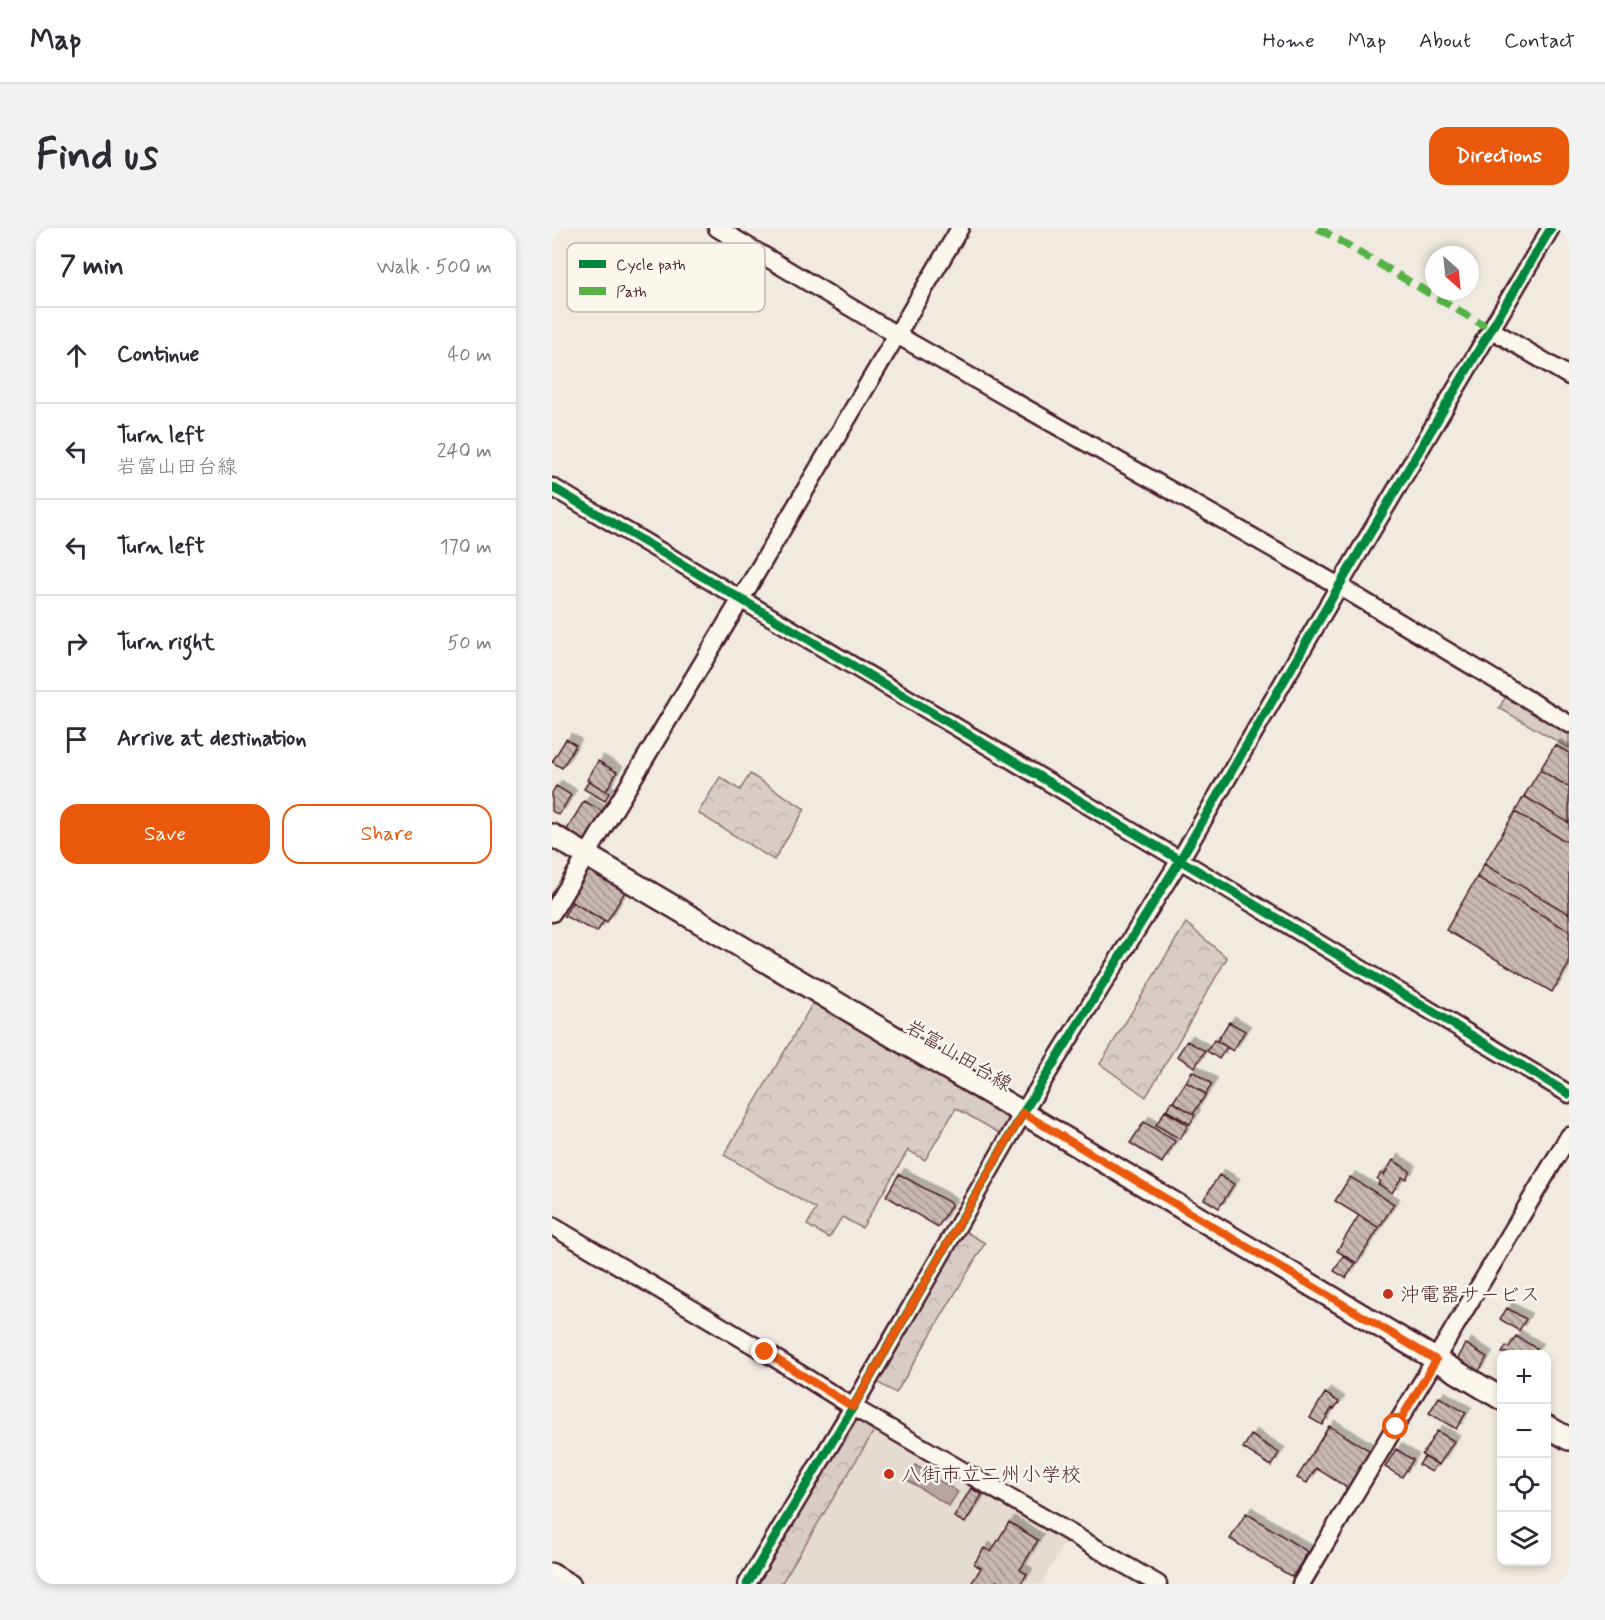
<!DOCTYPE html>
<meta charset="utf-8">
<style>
body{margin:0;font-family:Mynerve,"Klee One",sans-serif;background:#f2f2f3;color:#2b2b33}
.controls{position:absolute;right:18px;bottom:18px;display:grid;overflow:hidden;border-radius:12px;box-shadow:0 3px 9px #0003}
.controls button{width:54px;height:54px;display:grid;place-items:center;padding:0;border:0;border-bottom:2px solid #e1e1e2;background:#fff;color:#2b2b33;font:30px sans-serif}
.compass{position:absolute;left:873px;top:18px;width:54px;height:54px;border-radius:50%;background:#fff;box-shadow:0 3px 9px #0003;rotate:153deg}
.stop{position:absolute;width:18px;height:18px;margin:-14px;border:4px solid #ea580c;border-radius:50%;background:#fff}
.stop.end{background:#ea580c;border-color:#fff;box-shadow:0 2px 6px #0008}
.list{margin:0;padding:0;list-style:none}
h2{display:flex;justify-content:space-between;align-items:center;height:78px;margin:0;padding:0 24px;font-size:26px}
h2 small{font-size:20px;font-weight:400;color:#7c7c81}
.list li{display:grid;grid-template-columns:39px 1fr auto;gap:18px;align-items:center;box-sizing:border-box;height:96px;padding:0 24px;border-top:2px solid #e1e1e2}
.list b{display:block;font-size:22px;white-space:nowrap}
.list p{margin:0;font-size:20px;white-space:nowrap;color:#7c7c81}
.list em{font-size:20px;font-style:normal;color:#7c7c81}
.actions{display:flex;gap:12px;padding:18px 24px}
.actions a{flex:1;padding:14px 0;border:2px solid #ea580c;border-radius:18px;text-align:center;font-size:21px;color:#ea580c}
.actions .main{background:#ea580c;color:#fff}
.icon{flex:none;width:33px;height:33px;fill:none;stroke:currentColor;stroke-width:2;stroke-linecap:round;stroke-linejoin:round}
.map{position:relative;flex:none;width:1017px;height:1356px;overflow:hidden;border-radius:18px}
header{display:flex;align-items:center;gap:36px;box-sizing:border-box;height:84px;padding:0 30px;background:#fff;border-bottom:2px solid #e1e1e2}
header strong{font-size:28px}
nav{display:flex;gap:33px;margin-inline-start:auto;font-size:21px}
.intro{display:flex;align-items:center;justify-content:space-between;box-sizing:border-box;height:144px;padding:0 36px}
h1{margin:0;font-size:42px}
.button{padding:15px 27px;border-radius:18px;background:#ea580c;color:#fff;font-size:21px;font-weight:700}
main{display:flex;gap:36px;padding:0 36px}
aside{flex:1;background:#fff;border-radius:18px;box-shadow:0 3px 9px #0003}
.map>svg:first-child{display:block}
.built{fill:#e4dbd2}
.forest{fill:url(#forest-crowns);stroke:#917678;stroke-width:1.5}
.water{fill:#b8a4a2;stroke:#8c6f72;stroke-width:1.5}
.building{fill:url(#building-back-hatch);stroke:#4a1f2b;stroke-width:1.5;filter:url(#shadow)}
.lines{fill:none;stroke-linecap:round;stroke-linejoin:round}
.minor-casing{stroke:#4a1f2b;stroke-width:21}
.major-casing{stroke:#4a1f2b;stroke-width:26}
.minor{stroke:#fbf7ec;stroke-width:16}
.major{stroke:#fbf7ec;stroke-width:21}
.quiet{stroke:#57b146;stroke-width:8;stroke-dasharray:15 8;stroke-linecap:butt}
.cycleway-casing{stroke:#fbf7ec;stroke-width:13}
.cycleway{stroke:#00873e;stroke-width:9}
.route{stroke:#ea580c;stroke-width:8}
.poi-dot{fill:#c8321e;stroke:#fbf7ec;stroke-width:2}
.labels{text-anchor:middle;stroke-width:5;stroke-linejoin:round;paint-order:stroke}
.street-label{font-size:20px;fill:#4a1f2b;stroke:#fbf7ec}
.poi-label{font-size:20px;fill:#4a1f2b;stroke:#fbf7ec;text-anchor:start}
.key{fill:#fbf7ec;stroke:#c6b6b2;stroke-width:1.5}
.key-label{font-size:16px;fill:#4a1f2b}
</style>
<header>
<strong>Map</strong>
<nav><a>Home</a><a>Map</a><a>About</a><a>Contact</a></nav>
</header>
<div class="intro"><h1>Find us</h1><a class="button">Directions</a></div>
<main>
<aside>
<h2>7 min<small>Walk · 500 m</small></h2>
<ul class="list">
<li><svg class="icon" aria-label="ahead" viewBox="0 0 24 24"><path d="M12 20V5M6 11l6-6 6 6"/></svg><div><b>Continue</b></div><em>40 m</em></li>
<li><svg class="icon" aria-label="left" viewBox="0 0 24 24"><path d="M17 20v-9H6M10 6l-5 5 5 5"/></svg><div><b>Turn left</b><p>岩富山田台線</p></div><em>240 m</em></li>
<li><svg class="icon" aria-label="left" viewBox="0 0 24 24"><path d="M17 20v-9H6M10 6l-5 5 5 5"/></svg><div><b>Turn left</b></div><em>170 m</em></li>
<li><svg class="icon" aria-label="right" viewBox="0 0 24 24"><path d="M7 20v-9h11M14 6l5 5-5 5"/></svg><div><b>Turn right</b></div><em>50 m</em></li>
<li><svg class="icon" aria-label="arrive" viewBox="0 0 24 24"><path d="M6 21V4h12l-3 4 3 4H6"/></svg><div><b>Arrive at destination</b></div></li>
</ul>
<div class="actions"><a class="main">Save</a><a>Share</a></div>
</aside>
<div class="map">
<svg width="1017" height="1356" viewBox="0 0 1017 1356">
<defs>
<pattern id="forest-crowns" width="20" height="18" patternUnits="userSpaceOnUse" patternTransform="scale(1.5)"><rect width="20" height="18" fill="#d8ccc6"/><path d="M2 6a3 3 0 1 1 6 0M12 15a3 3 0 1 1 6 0" fill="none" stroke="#bbafaa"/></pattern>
<pattern id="building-back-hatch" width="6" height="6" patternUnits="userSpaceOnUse" patternTransform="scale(1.5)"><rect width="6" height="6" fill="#c8b8b3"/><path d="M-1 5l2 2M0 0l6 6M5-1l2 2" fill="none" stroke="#a49592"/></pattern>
<filter id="shadow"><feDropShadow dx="5.5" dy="-5.5" stdDeviation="0" flood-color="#0004"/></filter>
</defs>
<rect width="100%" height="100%" fill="#f0eae0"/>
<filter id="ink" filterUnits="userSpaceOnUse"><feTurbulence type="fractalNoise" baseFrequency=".0167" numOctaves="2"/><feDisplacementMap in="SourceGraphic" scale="12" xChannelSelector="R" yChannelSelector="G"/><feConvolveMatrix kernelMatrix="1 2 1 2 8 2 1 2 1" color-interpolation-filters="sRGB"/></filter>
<g filter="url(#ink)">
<path class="built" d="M302,1184L516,1309L489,1356H200Z"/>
<path class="forest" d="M954,468L1017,505V520L947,480Z
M198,546L253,581L222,632L146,585L168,549L188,562Z
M634,695L675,730L594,869L548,836Z
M262,773L463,890L452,908L404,880L373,932L356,922L310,1000L290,989L277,1010L255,997L264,981L172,927Z
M409,1001L433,1015L344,1165L321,1152Z
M303,1191L322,1203L229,1356H204Z"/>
<path class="water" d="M363,1237L406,1264L397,1278L355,1252Z"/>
<path class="building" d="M14,511L24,517L10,540L0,534Z
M1003,517L1017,525V559L988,542Z
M46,533L65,544L54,563L35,552Z
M988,542L1017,559V595L972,568Z
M37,553L57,565L53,573L32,561Z
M4,558L19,567L7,587L0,583V565Z
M972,568L1017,595V615L963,584Z
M32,573L51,584L33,614L14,603Z
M963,584L1017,615V686L932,636Z
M932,636L1017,686V703L925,649Z
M38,640L74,662L55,694L18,673Z
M925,649L1017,703V736L1000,764L894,702Z
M20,674L52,693L45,704L12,688Z
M677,794L693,803L681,823L665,813Z
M662,812L675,819L667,831L655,823Z
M635,813L653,823L643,839L625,828Z
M640,843L660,856L654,866L634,854Z
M634,854L654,866L641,886L621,874Z
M620,873L643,887L638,896L614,882Z
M613,883L636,897L628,911L604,897Z
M592,894L623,913L610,935L578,915Z
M841,932L858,943L854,951L850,949L840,965L826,956L828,953L825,951L829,945L832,947Z
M347,946L400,976L386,999L334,968Z
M667,947L682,956L667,980L652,971Z
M798,949L842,976L827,1000L783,973Z
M807,987L827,1000L805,1035L785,1023Z
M791,1028L803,1036L794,1050L782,1043Z
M955,1080L974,1091L967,1103L948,1091Z
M964,1108L985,1121L981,1126L950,1125L954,1118L957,1120Z
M914,1116L935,1129L926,1145L905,1132Z
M773,1165L787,1174L782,1181L780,1180L770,1197L758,1190Z
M887,1169L914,1185L904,1201L877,1185Z
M777,1198L820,1224L797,1261L764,1240L755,1255L745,1250Z
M885,1203L902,1213L887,1237L870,1227Z
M699,1207L727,1225L719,1238L691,1220Z
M844,1221L861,1232L850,1249L833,1239Z
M872,1229L885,1236L880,1244L867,1237Z
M419,1260L430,1267L413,1295L402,1289Z
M694,1285L756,1324L740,1349L678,1311Z
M457,1294L486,1312L468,1342L475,1346L469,1356H450L445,1353L443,1356H419L429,1340L422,1336L432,1320L439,1324Z"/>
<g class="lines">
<g class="minor-casing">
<path id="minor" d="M165,0L345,107L787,358L1017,496
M940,102L1017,148
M0,259L628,632L1017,866
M0,685L189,371L408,0
M0,998L213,1124L301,1179L606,1356
M0,1344L20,1356
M195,1356L301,1179L471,885L628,632L787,358L999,0
M749,1356L1017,908"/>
</g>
<g class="major-casing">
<path id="major" d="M0,607L471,885L950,1171
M994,1198L1017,1211"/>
</g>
<use href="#minor" class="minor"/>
<use href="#major" class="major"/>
<path class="quiet" d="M766,0L940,102"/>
<g class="cycleway-casing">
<path id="cycleway" d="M0,259L628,632L1017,866
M195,1356L301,1179L471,885L628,632L787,358L999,0"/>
</g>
<use href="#cycleway" class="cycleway"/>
</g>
</g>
<g class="lines" filter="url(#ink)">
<path class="route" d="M213,1124L301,1179L471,885L884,1132L844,1199"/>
</g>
<g class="poi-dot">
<circle cx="836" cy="1066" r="6"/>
<circle cx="337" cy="1246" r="6"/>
</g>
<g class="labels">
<g class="street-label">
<text transform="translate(407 827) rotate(31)" y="7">岩富山田台線</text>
</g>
<g class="poi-label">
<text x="848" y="1073">沖電器サービス</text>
<text x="349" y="1253">八街市立二州小学校</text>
</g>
</g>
<rect x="15" y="15" width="198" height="69" rx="9" class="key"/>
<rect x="27" y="32" width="27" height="8" fill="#00873e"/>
<rect x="27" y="59" width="27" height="8" fill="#57b146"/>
<g class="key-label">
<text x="64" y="42">Cycle path</text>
<text x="64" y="69">Path</text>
</g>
</svg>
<div class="controls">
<button>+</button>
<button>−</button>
<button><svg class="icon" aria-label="locate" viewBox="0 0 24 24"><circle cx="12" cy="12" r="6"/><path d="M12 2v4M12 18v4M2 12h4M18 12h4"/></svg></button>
<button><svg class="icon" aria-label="layers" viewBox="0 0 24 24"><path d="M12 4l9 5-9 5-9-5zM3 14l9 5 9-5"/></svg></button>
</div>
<svg class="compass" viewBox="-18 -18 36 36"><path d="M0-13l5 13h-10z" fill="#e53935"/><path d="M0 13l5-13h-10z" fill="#7c7c81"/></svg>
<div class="stop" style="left:844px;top:1199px"></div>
<div class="stop end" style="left:213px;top:1124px"></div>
</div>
</main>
